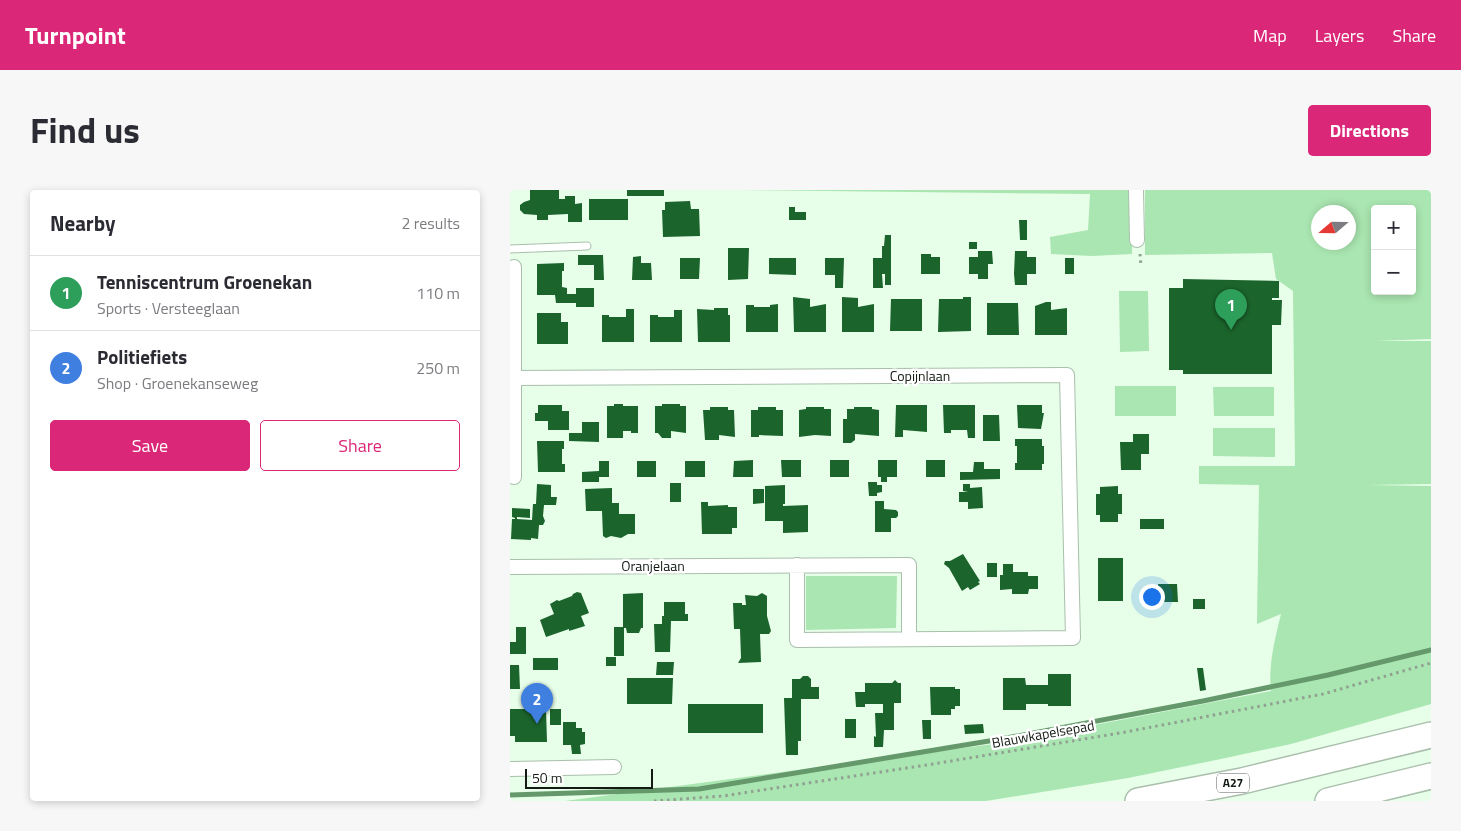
<!DOCTYPE html>
<meta charset="utf-8">
<style>
body{margin:0;font-family:"Titillium Web",sans-serif;background:#f7f7f7;color:#2b2b33}
.controls{position:absolute;right:15px;top:15px;display:grid;overflow:hidden;border-radius:5px;box-shadow:0 2px 8px #0003}
.controls button{width:45px;height:45px;display:grid;place-items:center;padding:0;border:0;border-bottom:1px solid #e1e1e2;background:#fff;color:#2b2b33;font:25px sans-serif}
.compass{position:absolute;left:801px;top:15px;width:45px;height:45px;border-radius:50%;background:#fff;box-shadow:0 2px 8px #0003;rotate:250deg}
.scale{position:absolute;left:15px;bottom:12px;width:128px;box-sizing:border-box;padding-left:5px;border:2px solid #121a13;border-top:0;font-size:14px;line-height:18px;white-space:nowrap;color:#121a13;-webkit-text-stroke:4px #fff;paint-order:stroke}
.you{position:absolute;left:641px;top:406px;width:18px;height:18px;margin:-12px;border:4px solid #fff;border-radius:50%;background:#1a73e8;box-shadow:0 0 0 8px #1a73e833}
.badge{display:grid;place-items:center;width:32px;height:32px;border-radius:50%;background:#db2777;color:#fff;font-size:16px;font-weight:700}
.pin{position:absolute;translate:-50% -41px;filter:drop-shadow(0 1px 2px #0008)}
.pin::after{content:'';position:absolute;top:26px;width:18px;height:15px;background:inherit;clip-path:polygon(0 0,100% 0,50% 100%)}
.list{margin:0;padding:0;list-style:none}
h2{display:flex;justify-content:space-between;align-items:center;height:65px;margin:0;padding:0 20px;font-size:21px}
h2 small{font-size:16px;font-weight:400;color:#7c7c81}
.list li{display:grid;grid-template-columns:32px 1fr auto;gap:15px;align-items:center;box-sizing:border-box;height:75px;padding:0 20px;border-top:1px solid #e1e1e2}
.list b{display:block;font-size:19px;white-space:nowrap}
.list p{margin:0;font-size:16px;white-space:nowrap;color:#7c7c81}
.list em{font-size:16px;font-style:normal;color:#7c7c81}
.actions{display:flex;gap:10px;padding:15px 20px}
.actions a{flex:1;padding:11px 0;border:1px solid #db2777;border-radius:5px;text-align:center;font-size:18px;color:#db2777}
.actions .main{background:#db2777;color:#fff}
.map{position:relative;flex:none;width:921px;height:611px;overflow:hidden;border-radius:5px}
header{display:flex;align-items:center;gap:30px;box-sizing:border-box;height:70px;padding:0 25px;background:#db2777;color:#fff}
header strong{font-size:24px}
nav{display:flex;gap:28px;margin-inline-start:auto;font-size:18px}
.intro{display:flex;align-items:center;justify-content:space-between;box-sizing:border-box;height:120px;padding:0 30px}
h1{margin:0;font-size:35px}
.button{padding:12px 22px;border-radius:5px;background:#db2777;color:#fff;font-size:18px;font-weight:700}
main{display:flex;gap:30px;padding:0 30px}
aside{flex:1;background:#fff;border-radius:5px;box-shadow:0 2px 8px #0003}
.map>svg:first-child{display:block}
.green{fill:#aae6b1;fill-rule:evenodd}
.lines{fill:none;stroke-linecap:round;stroke-linejoin:round}
.stream{stroke:#65996c;stroke-width:5}
.building{fill:#1b642c}
.service-casing{stroke:#a9bfab;stroke-width:9}
.minor-casing{stroke:#a9bfab;stroke-width:16}
.motorway-casing{stroke:#a9bfab;stroke-width:28}
.path{stroke:#90a192;stroke-width:3;stroke-dasharray:2.5 4;stroke-linecap:butt}
.service{stroke:#fff;stroke-width:7}
.minor{stroke:#fff;stroke-width:14}
.motorway{stroke:#fff;stroke-width:25}
.labels{text-anchor:middle;stroke-width:5;stroke-linejoin:round;paint-order:stroke}
.shield{fill:#fff;stroke:#595f5a;stroke-width:1}
.shield-label{font-size:12px;font-weight:bold;fill:#121a13}
.street-label{font-size:14px;fill:#121a13;stroke:#fff}
</style>
<header>
<strong>Turnpoint</strong>
<nav><a>Map</a><a>Layers</a><a>Share</a></nav>
</header>
<div class="intro"><h1>Find us</h1><a class="button">Directions</a></div>
<main>
<aside>
<h2>Nearby<small>2 results</small></h2>
<ul class="list">
<li><span class="badge" style="background:#2e9e5b">1</span><div><b>Tenniscentrum Groenekan</b><p>Sports · Versteeglaan</p></div><em>110 m</em></li>
<li><span class="badge" style="background:#3f7fe0">2</span><div><b>Politiefiets</b><p>Shop · Groenekanseweg</p></div><em>250 m</em></li>
</ul>
<div class="actions"><a class="main">Save</a><a>Share</a></div>
</aside>
<div class="map">
<svg width="921" height="611" viewBox="0 0 921 611">
<rect width="100%" height="100%" fill="#e7fee9"/>
<path class="green" d="M225,0H622V64L582,66L541,64L540,47L578,40L580,4Z
M635,0H921V149L866,151H921V294L857,295L921,296V514L781,554L706,570L618,588L476,611H55L491,553L761,501C758,475 765,449 771,424L747,434L749,295L689,294V276H785L783,101L766,89L762,63L635,65ZM865,19H902V101H865ZM808,22H838V52H808Z
M609,101H638L639,161L610,162Z
M605,196H666V226H605Z
M703,197H764V226H704Z
M703,238H765V267L703,266Z
M296,386H387L386,438L296,440Z"/>
<g class="lines">
<path class="stream" d="M0,605L189,599L491,549L693,511L818,485L921,460"/>
</g>
<path class="building" d="M20,0H49V9H55V6H65V14L72,13V32H58V24L38,25V30H27V25L14,24L10,20V15L14,12L20,10Z
M117,0H154V6H117Z
M79,9H118V30H79Z
M180,11L181,19H189L190,46L153,47L152,20H155V12Z
M279,17H285V22H296V30H279Z
M509,30H517V50H510Z
M375,45H381V95H375V84H372L373,98H363V68H372V56H374Z
M459,52H467V59H459Z
M218,58H239L238,89L218,90Z
M468,61H482L483,74H478V89H468V84H459V67H468Z
M505,61H517V67H526V84H517V95H505L504,84Z
M411,64H421V67H430V84H411Z
M68,65H93L94,90H84V75H68Z
M131,66V73H141L142,90H122L123,67Z
M170,68H190L189,89H170Z
M259,68H286V85L259,84Z
M315,68H334L333,98H325V85H315Z
M555,68H564V84H555Z
M54,73V81H52V97L57,98V104H66V98H84V117H66V113H46L45,105H27V74Z
M673,89L769,91V108H762V110H772L771,135H762V184H673V180H659V98H673Z
M283,107L300,109V117L316,114V142H284Z
M332,107L348,108V117L364,114V142H332Z
M453,107H461V141L428,142L429,109H453Z
M381,109H412V141H380Z
M536,112H541V120L557,118V145H525V116Z
M477,113H508L509,145H477Z
M268,114V142H236V115H244V117H260V115Z
M204,118H218V125H220V152H188L187,119L204,120Z
M116,119H124V152H92V125H99V127H116Z
M164,120H172V152H140V125H148V127H164Z
M27,123H51V132H58V154H27Z
M104,214H113V216H128V243H121V241H113V248H97V216H104Z
M152,214H170V216H176V243L161,241V248H152L148,243H145V216H152Z
M28,215H52V221H59V240H38V231H25V223H28Z
M386,215H417V242L393,240V247H385Z
M433,215H465V248H458L457,240H441V243H434Z
M507,215H532V223H534L531,239L508,238Z
M200,217H218V220H224L225,247L209,245V250H195L193,220H200Z
M248,217H266V220H273V246L249,245V247H241V220H248Z
M296,217H314V219H321V246L305,245L289,247V220L296,219Z
M344,217H362V219L369,220V246L345,244V250L341,253H333V229H337V219H344Z
M473,225H489L490,251H473Z
M72,232H89V252L59,251V243H72Z
M623,244H639V264H631V280H611L610,252H623Z
M505,249H532V256H534V274H532V280H505V273H507V256H505Z
M27,251H54V259H52V274H55V282H28Z
M243,270V287H223L224,271Z
M271,270H291V287H272Z
M320,270H339V287H320Z
M368,270H387V287H377V292H371V287H368Z
M416,270H435V287H416Z
M89,271H99V287H89V292H72V282L89,281Z
M127,271H146V287H127Z
M175,271H195V287H175Z
M464,272H474V279H490V289L450,290V282H463Z
M358,292H367V295H372V302L367,303V306H359Z
M160,293H171V312H160Z
M27,294L41,295V307H47L46,315H34L33,326L35,331L33,335H29L28,349L21,348V350L1,349L2,329H5V328L2,327V318L20,319V328L7,327V329L22,330L23,314H26Z
M453,294H460V298L472,297L473,318L458,319V312H449V302H458L453,301Z
M275,295V314H273V316L298,315V342L273,343V331H255V296Z
M608,296V304H612V324H608V332H590V325H586V304H590V297Z
M102,298V313H109V324H125V344H118L111,348L101,346L96,348L93,346L92,321H76L75,299Z
M243,299H254V313L243,314Z
M365,311H374V319L386,320L388,322V326L386,328H381V342H365Z
M191,312H198V316L218,315V317H227V338H222V344H192Z
M630,329H654V339H630Z
M453,364L470,391L468,392L470,394L460,400L458,397L452,401L439,378L434,374L435,371H440Z
M588,368H613V411H588Z
M477,373H487V387H477Z
M493,374H503V382H518V386H528V399H519L518,404H502V399L490,400V385H493Z
M648,394H667L668,412H649Z
M67,402L71,403L79,423L71,426L75,436L59,441V439L36,447L30,430L44,424L40,414L47,410L49,411L62,406L63,404Z
M133,403V438H131L129,443H117L116,438H114V466H104V437H113V404Z
M252,403L257,406V426L261,441L259,444H250L251,472L228,473L231,468L230,439H224L223,413H232V415H236L235,405L247,406Z
M683,409H695V419H683Z
M154,412H175V424H178V431H161L160,462H145L144,434H152V426H154Z
M6,437H16V464H0V452H6Z
M96,467H106V476H96Z
M23,468H48V480H23Z
M147,472H164L163,485H146Z
M0,475H9L10,499H0Z
M687,478H693L696,500L690,501Z
M538,484H561V516H538V514H516V520H493V488H515L516,495H538Z
M293,486H298L301,489V497H309V509H291V551H288V565H276L274,508H282V489H290Z
M117,488H163L162,514H117Z
M385,490L388,493H391V513H384V540H374L373,557H364V546L366,547L365,523H373V514H355V517H346L345,502H355V493H382Z
M420,497H445V499H450V516H445V519H441V525H421Z
M178,514H253V543H178Z
M0,519H36L37,552H5V546H0Z
M40,519H51V535H40Z
M335,529H346V548H335Z
M412,530H421V549H413Z
M53,532H66V538H72V542H75V554L70,555L71,564H62L61,555H53Z
M473,534L474,543L455,544L454,535Z"/>
<g class="lines">
<g class="service-casing">
<path id="service" d="M0,59L77,56"/>
</g>
<g class="minor-casing">
<path id="minor" d="M626,0L627,50
M0,188L557,185L563,448L287,450V375
M4,287V77
M0,377L399,375V449
M0,579L104,577"/>
</g>
<g class="motorway-casing">
<path id="motorway" d="M628,611L732,591L921,545
M818,611L921,586"/>
</g>
<path class="path" d="M630,64L631,76
M144,611L213,606L423,574L616,542L813,504L921,473"/>
<use href="#service" class="service"/>
<use href="#minor" class="minor"/>
<use href="#motorway" class="motorway"/>
</g>
<g class="labels">
<rect class="shield" x="707" y="583.5" width="32" height="19" rx="4"/>
<g class="shield-label">
<text x="723" y="597">A27</text>
</g>
<g class="street-label">
<text x="410" y="191">Copijnlaan</text>
<text x="143" y="381">Oranjelaan</text>
<text transform="translate(533 544) rotate(-10)" y="5">Blauwkapelsepad</text>
</g>
</g>
</svg>
<div class="controls">
<button>+</button>
<button>−</button>
</div>
<svg class="compass" viewBox="-18 -18 36 36"><path d="M0-13l5 13h-10z" fill="#e53935"/><path d="M0 13l5-13h-10z" fill="#7c7c81"/></svg>
<div class="scale">50 m</div>
<div class="you"></div>
<div class="pin badge" style="left:721px;top:140px;background:#2e9e5b">1</div>
<div class="pin badge" style="left:27px;top:534px;background:#3f7fe0">2</div>
</div>
</main>
